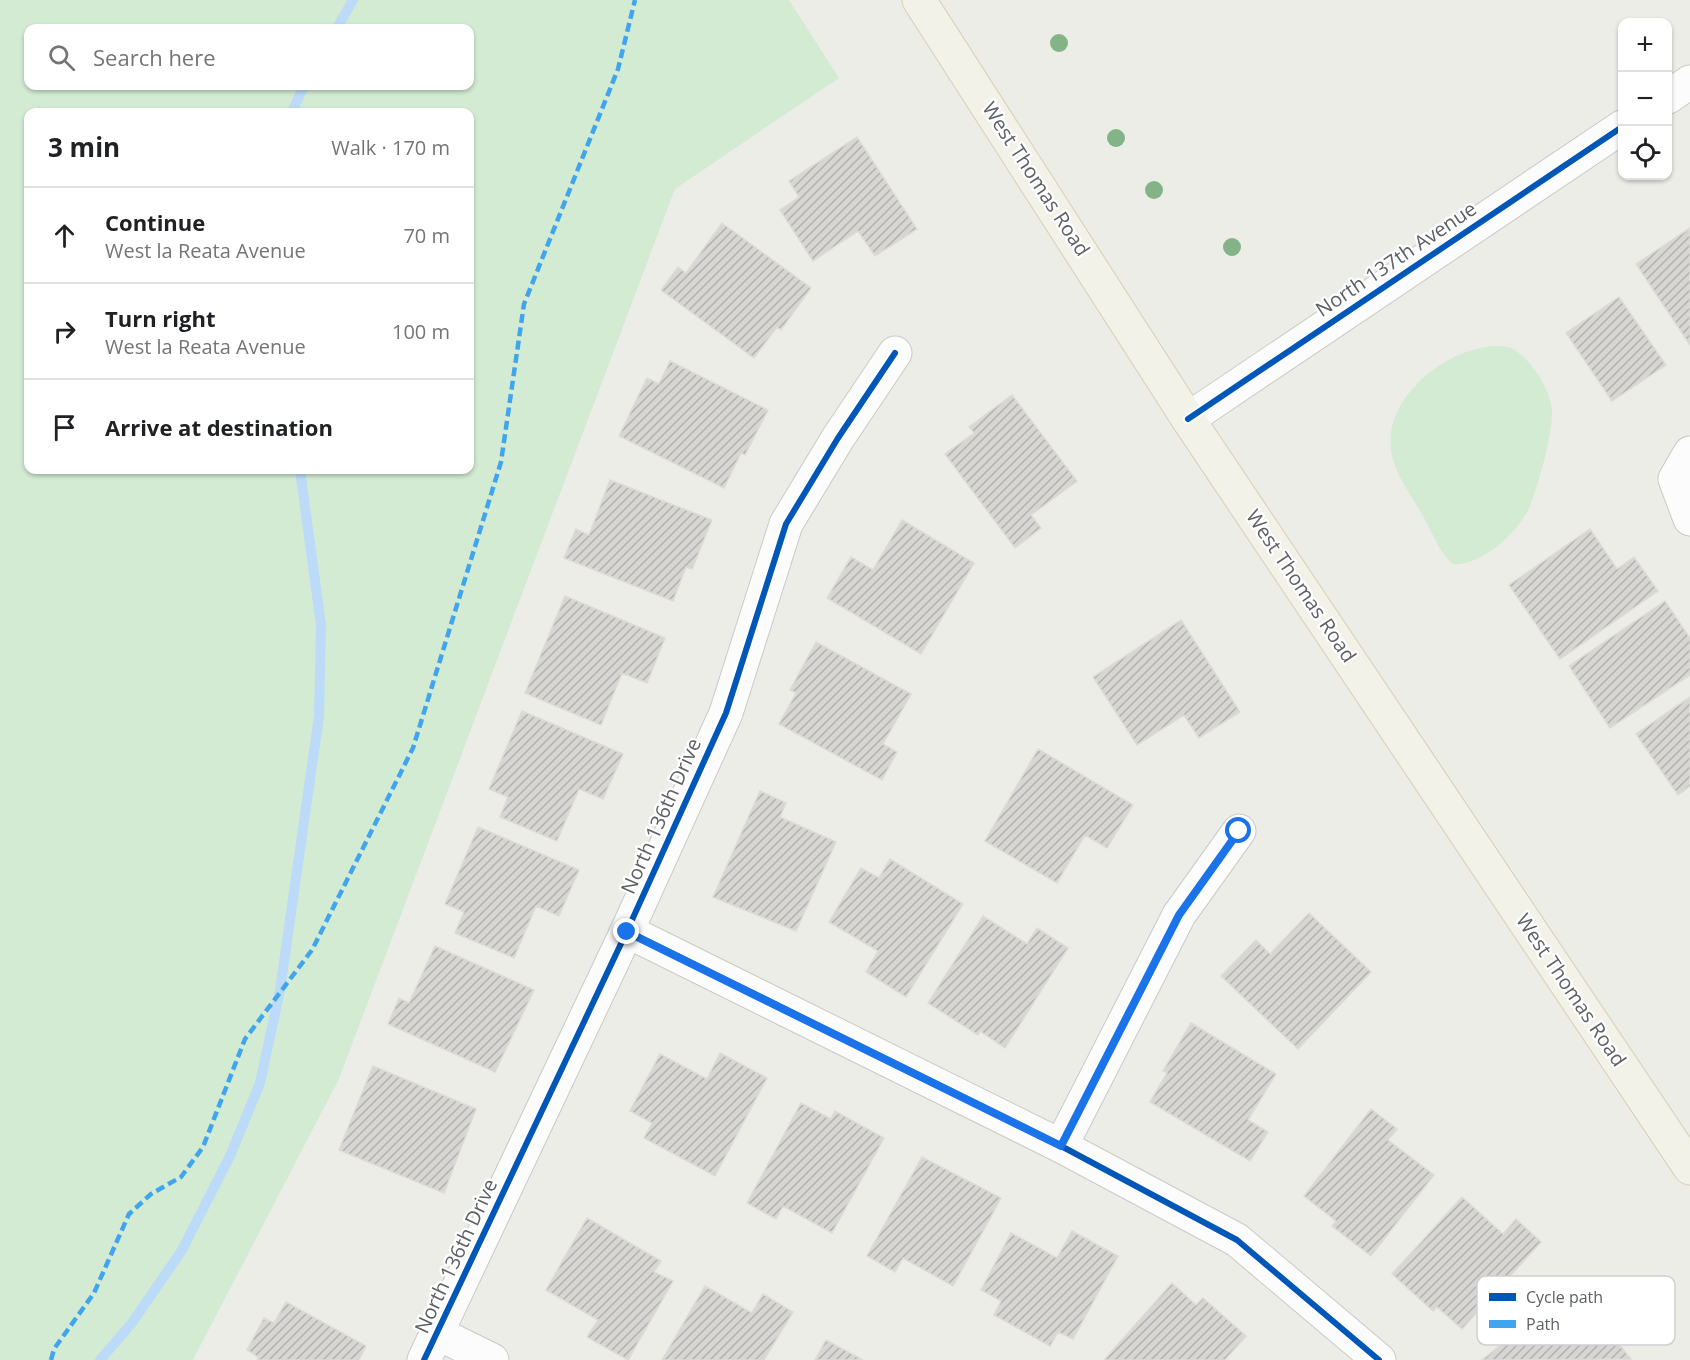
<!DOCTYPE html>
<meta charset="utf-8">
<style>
body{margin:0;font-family:"Open Sans",sans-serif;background:#f6f6f6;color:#202124}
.controls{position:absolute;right:18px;top:18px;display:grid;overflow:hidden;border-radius:12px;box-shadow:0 2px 4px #0004}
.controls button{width:54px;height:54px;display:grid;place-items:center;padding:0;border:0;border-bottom:2px solid #e0e0e0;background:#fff;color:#202124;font:30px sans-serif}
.stop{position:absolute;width:18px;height:18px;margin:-14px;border:4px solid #1a73e8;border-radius:50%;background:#fff}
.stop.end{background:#1a73e8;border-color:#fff;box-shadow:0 2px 6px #0008}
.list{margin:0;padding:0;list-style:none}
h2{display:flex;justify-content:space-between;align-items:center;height:78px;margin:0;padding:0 24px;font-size:26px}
h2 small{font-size:20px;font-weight:400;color:#757577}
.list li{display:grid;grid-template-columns:39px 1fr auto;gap:18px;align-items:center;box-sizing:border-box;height:96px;padding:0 24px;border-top:2px solid #e0e0e0}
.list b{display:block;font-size:22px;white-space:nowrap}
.list p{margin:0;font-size:20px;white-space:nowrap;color:#757577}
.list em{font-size:20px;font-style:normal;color:#757577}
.icon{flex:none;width:33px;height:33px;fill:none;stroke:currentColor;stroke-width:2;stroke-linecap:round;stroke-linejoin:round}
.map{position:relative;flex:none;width:1690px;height:1360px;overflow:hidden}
.search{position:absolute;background:#fff;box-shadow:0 2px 4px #0004;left:24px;top:24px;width:450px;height:66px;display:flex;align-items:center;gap:15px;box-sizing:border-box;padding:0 21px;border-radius:12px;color:#757577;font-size:22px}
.panel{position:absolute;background:#fff;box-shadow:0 2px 4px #0004;left:24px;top:108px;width:450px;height:366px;border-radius:12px}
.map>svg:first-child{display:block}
.grass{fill:#d4ebd3;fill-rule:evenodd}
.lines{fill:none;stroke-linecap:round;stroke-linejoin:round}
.stream{stroke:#bbdbf8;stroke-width:10}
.building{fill:url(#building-hatch);stroke:#dcdcd7;stroke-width:1.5}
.minor-casing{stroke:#c9cac8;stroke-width:35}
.major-casing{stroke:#d6cfb4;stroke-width:35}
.minor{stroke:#fcfcfc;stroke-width:33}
.major{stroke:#f3f2e8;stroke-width:33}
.quiet{stroke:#40a5ee;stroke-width:4.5;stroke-dasharray:9 4.5;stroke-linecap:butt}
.cycleway-casing{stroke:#fff;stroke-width:10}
.cycleway{stroke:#0057b8;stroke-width:6}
.tree{fill:#84b387}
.route{stroke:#1a73e8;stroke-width:8}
.labels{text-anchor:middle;stroke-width:4.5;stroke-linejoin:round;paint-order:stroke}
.street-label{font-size:20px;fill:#5d6066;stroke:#fff}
.key{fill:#fff;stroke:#cecfd1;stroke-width:1.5}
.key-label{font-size:16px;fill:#5d6066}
</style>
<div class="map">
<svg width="1690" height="1360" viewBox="0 0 1690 1360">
<defs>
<pattern id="building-hatch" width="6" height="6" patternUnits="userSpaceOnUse" patternTransform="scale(1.5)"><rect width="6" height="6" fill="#d7d6d3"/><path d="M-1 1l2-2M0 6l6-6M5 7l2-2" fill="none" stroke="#b2b1af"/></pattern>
</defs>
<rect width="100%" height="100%" fill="#edede8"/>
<path class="grass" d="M0,0H789L839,78L675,189L339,1079L193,1360H0ZM28,28H470V86H28ZM28,112H470V470H28Z
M1493,346C1498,346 1506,346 1511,348C1530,357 1552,391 1552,412C1552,438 1539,482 1530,506C1520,531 1481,567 1453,564C1440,554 1432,532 1424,518C1413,498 1397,478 1392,456C1380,401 1442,350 1493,346Z"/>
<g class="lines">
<path class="stream" d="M337,28L353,0
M292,112L304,86
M100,1360L132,1323L182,1250L230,1156L260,1083L280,990L319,716L321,625L300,470"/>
</g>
<path class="building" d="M857,137L917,229L875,256L858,231L813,261L780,210L799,197L789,181Z
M722,223L811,288L781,330L777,327L754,358L661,290L678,267L686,273Z
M1690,228V345L1636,264Z
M1619,297L1666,365L1612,401L1566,333Z
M670,361L768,410L745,455L741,453L724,488L619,436L647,378L659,384Z
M1012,395L1077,481L1031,515L1041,528L1015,548L945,454L974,433L969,427Z
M610,480L712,520L692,569L686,567L673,601L564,558L576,529L589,535Z
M902,520L974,563L921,654L827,598L851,557L873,570Z
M1590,529L1617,569L1634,557L1658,591L1560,659L1509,585Z
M565,596L665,638L647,683L622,673L601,725L525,693Z
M1665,601L1690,638V675L1610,728L1569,666Z
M1181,620L1240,712L1199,738L1184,715L1137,745L1093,677Z
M816,642L911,694L883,744L897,752L882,780L779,724L796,693L790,690Z
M1690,697V786L1678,795L1636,734Z
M522,711L623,754L603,799L579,789L557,841L500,817L508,797L489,789Z
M1038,749L1133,805L1107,848L1085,835L1057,883L985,841Z
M760,791L786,803L780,817L836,842L796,931L713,897Z
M478,827L579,870L559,916L536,906L514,958L455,933L464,912L445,904Z
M890,859L963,904L906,997L866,972L878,951L829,922L861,868L879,878Z
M1309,913L1371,972L1298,1049L1221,976L1256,940L1270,954Z
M983,916L1027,944L1037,928L1068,948L1005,1048L980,1031L978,1035L928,1003Z
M435,946L534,990L495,1072L388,1024L399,998L409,1003Z
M1191,1023L1276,1074L1248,1120L1268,1132L1250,1161L1150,1102L1167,1073L1163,1071Z
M720,1053L767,1078L715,1176L644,1138L652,1123L630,1111L660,1054L707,1079Z
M373,1066L476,1109L444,1193L339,1150Z
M801,1103L831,1119L835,1111L884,1138L832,1233L783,1206L776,1219L747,1203Z
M1371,1109L1397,1129L1388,1140L1434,1175L1371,1256L1332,1226L1336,1221L1304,1196Z
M922,1157L1001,1198L953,1286L903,1258L895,1272L867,1256Z
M1462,1197L1503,1234L1516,1219L1541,1242L1462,1329L1437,1307L1433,1311L1392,1274Z
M587,1218L661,1261L654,1272L673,1281L628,1360L587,1337L598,1320L546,1290Z
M1072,1231L1118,1256L1073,1339L1058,1332L1050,1346L994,1315L1001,1301L981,1290L1011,1233L1057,1258Z
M1172,1283L1196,1305L1203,1298L1246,1336L1225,1360H1104Z
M705,1286L752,1313L763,1294L793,1312L764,1360H662Z
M1558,1299L1594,1343L1609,1332L1631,1359L1482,1360Z
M286,1302L366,1346L359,1360H257L258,1357L247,1350L264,1318L274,1323Z
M826,1340L863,1360H815Z"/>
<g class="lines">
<g class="minor-casing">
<path id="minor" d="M1668,97L1690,82
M1188,419L1622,127
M1690,453L1675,479L1690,519
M627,931L1061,1146L1237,1240L1379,1360
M1061,1146L1179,915L1239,831
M437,1333L492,1360
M424,1360L627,931L726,713L786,524L838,438L895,353"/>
</g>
<g class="major-casing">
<path id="major" d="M919,0L1188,419L1690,1168"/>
</g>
<use href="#minor" class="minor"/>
<use href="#major" class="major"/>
<path class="quiet" d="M51,1360L54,1349L94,1293L129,1214L151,1194L181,1177L203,1147L245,1039L312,950L413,748L501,462L524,304L618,69L635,0"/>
<g class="cycleway-casing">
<path id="cycleway" d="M1188,419L1622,127
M627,931L1061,1146L1237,1240L1379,1360
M424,1360L627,931L726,713L786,524L838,438L895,353"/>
</g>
<use href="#cycleway" class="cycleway"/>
</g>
<g class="tree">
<circle cx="1059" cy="43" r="9"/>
<circle cx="1116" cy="138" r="9"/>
<circle cx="1154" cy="190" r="9"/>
<circle cx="1232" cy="247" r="9"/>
</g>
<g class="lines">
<path class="route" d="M627,932L1061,1146L1179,915L1239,831"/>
</g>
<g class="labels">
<g class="street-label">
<text transform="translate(1036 179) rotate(57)" y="7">West Thomas Road</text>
<text transform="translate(1396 259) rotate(-34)" y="7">North 137th Avenue</text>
<text transform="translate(1301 586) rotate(56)" y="7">West Thomas Road</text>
<text transform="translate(661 816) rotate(-66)" y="7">North 136th Drive</text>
<text transform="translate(1571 990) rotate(56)" y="7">West Thomas Road</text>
<text transform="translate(456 1256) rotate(-65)" y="7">North 136th Drive</text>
</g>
</g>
<rect x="1477" y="1276" width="198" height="69" rx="9" class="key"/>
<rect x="1489" y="1293" width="27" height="8" fill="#0057b8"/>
<rect x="1489" y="1320" width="27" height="8" fill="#40a5ee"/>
<g class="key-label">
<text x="1526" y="1303">Cycle path</text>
<text x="1526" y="1330">Path</text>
</g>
</svg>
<div class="controls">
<button>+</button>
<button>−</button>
<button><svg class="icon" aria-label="locate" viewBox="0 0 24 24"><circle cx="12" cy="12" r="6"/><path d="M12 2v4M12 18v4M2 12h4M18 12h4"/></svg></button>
</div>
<div class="stop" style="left:1239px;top:831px"></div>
<div class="stop end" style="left:627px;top:932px"></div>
<div class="search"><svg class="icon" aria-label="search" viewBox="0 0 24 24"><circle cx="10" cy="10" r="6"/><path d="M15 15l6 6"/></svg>Search here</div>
<section class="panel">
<h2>3 min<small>Walk · 170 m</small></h2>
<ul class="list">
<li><svg class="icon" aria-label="ahead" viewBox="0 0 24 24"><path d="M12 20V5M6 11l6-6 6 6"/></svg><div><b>Continue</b><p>West la Reata Avenue</p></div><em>70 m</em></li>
<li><svg class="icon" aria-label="right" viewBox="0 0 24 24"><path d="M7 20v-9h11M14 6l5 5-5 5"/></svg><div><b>Turn right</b><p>West la Reata Avenue</p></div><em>100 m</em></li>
<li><svg class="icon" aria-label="arrive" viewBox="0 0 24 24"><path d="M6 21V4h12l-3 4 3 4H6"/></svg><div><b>Arrive at destination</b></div></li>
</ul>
</section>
</div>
